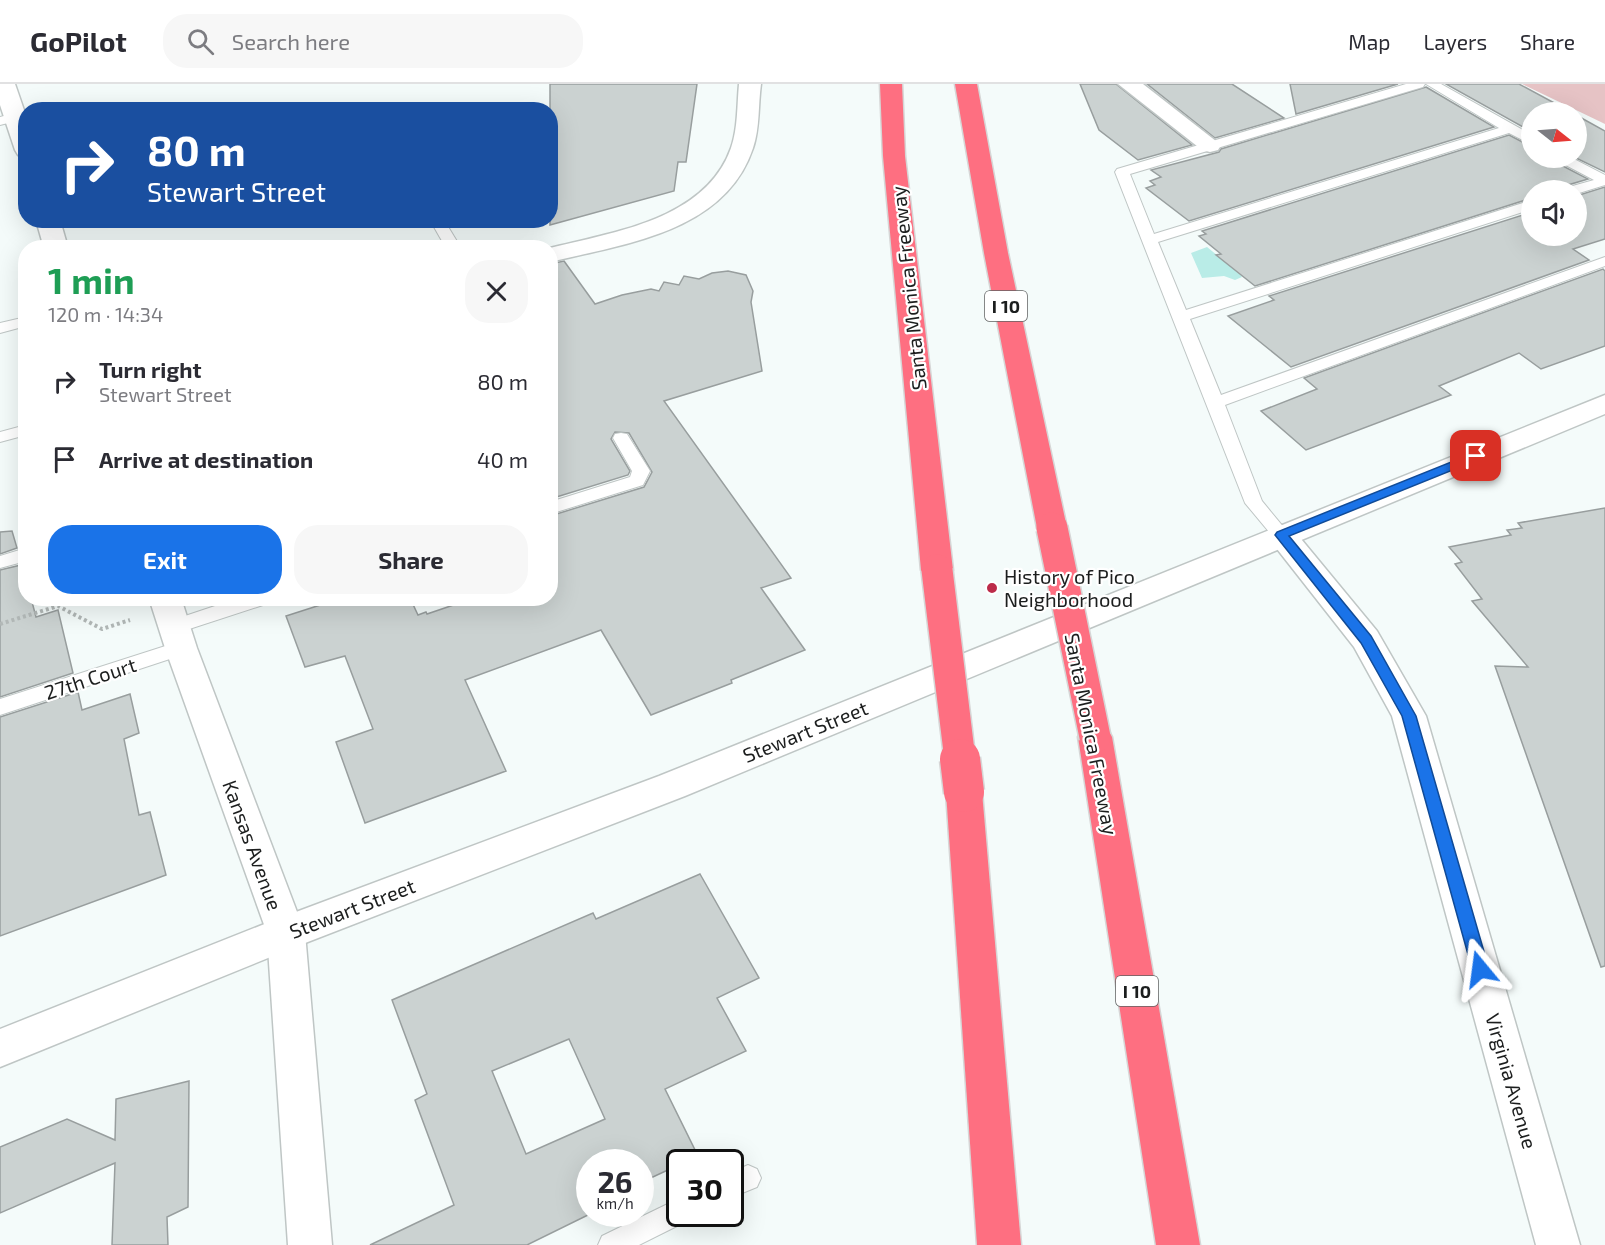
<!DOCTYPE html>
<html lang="en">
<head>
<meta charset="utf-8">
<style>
  body { margin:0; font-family:"Exo 2",sans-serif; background:#f7f7f7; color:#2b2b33; height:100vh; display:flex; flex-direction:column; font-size:22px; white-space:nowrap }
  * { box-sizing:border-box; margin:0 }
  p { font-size:20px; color:#7c7c81 }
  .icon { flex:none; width:33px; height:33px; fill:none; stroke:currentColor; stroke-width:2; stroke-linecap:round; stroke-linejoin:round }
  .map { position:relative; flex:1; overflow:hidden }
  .details { position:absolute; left:18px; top:156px; width:540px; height:366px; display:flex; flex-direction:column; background:#fff; border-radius:24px; box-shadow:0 6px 24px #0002 }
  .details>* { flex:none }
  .hud { position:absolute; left:18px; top:18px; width:540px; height:126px; border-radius:24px; box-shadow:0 6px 24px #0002; background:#1a4fa0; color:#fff; overflow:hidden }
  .needle { width:39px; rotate:107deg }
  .fabs { position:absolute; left:1521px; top:18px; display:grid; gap:12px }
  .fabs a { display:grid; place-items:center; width:66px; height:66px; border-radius:50%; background:#fff; box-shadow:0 6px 24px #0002; font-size:30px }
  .speed { position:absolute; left:576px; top:1065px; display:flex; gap:12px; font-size:30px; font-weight:700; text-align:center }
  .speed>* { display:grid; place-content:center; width:78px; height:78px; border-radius:50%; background:#fff; box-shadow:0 6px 24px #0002; line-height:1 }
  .speed small { font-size:15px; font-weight:400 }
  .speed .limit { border:3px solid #111; border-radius:9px; background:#fff; color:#111 }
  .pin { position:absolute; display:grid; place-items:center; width:51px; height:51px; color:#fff; margin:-26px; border-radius:12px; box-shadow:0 3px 9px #0006 }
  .me { position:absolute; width:66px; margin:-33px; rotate:344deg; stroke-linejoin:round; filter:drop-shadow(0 0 4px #0008) }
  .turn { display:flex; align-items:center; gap:21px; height:126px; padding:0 30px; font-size:27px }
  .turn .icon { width:78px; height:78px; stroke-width:2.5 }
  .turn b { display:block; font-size:42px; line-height:51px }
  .round { display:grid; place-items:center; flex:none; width:63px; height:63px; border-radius:24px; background:#f7f7f7 }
  .summary { display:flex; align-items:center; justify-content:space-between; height:102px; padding:0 30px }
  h1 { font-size:36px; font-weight:700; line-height:45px; color:#1e9e55 }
  .primary-button { display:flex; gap:12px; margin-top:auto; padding:12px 30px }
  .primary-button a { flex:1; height:69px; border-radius:24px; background:#1a73e8; color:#fff; font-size:24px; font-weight:700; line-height:69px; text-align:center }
  .primary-button a+a { background:#f7f7f7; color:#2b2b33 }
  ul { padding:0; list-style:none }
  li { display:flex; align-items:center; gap:18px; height:78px; padding:0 30px }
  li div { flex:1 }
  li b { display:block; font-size:22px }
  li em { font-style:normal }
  header { display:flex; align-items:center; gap:36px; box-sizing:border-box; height:84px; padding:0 30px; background:#fff; border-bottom:2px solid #e1e1e2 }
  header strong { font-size:28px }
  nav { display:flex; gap:33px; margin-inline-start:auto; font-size:21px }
  .search { width:420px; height:54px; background:#f7f7f7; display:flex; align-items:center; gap:15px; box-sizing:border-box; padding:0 21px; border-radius:24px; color:#7c7c81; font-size:22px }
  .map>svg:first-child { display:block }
  .green { fill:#e6c3c5 }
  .water { fill:#b9ece7 }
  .building { fill:#cbd2d1; stroke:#989e9e; stroke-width:1.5; fill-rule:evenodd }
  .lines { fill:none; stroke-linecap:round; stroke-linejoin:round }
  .service-casing { stroke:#bfc6c5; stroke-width:2 }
  .minor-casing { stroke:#bfc6c5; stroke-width:3 }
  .tertiary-casing { stroke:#bfc6c5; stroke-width:3 }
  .motorway-casing { stroke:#d6d6d6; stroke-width:3 }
  .path { stroke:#b2b8b7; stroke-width:4; stroke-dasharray:3 3; stroke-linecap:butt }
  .service { fill:#fff; fill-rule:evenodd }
  .minor { fill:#fff; fill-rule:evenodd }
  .tertiary { fill:#fff; fill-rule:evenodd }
  .motorway { fill:#fe6f81; fill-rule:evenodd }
  .motorway-bridge-far1-casing { stroke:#d6d6d6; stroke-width:34; stroke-linecap:butt }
  .motorway-bridge-casing { stroke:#d6d6d6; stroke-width:43; stroke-linecap:butt }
  .motorway-bridge-far1 { stroke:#fe6f81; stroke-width:31 }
  .motorway-bridge { stroke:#fe6f81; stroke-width:40 }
  .route { fill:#1a73e8; stroke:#114b97; stroke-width:1.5 }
  .poi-dot { fill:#bc2b49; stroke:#fff; stroke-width:2 }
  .labels { text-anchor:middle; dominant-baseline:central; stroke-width:4.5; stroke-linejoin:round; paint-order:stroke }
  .shield { fill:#fff; stroke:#606262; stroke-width:1.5 }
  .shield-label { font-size:18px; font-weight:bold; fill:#1c1e1e }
  .street-label { font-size:20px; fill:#1c1e1e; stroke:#fff }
  .poi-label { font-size:20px; fill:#1c1e1e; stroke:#fff; text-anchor:start }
</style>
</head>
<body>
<header>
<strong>GoPilot</strong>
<div class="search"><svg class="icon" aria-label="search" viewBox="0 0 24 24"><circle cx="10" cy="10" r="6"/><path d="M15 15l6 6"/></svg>Search here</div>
<nav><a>Map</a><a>Layers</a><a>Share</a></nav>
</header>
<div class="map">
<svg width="1605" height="1161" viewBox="0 0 1605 1161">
  <rect width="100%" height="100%" fill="#f4fbfa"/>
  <!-- green -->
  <polygon class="green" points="1522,0 1605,0 1605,40"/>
  <!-- water -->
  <polygon class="water" points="1207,163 1239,189 1242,193 1235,196 1224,192 1202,194 1191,169"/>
  <!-- building -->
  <g class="building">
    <polygon points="550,0 697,0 686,78 678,78 674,107 550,141"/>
    <polygon points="1080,0 1116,0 1192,61 1138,76 1099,46"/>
    <polygon points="1147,0 1232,0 1284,34 1215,54"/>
    <polygon points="1290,0 1398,0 1296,30"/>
    <polygon points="1446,0 1519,0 1571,28 1532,28 1532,48"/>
    <polygon points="1426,3 1494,43 1189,137 1146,104 1155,101 1150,97 1161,93 1151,86 1219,68 1221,65"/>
    <polygon points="1576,31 1605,47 1605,88 1576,74"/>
    <polygon points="1509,51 1532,63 1532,74 1555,74 1557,79 1588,95 1568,101 1565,106 1532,106 1532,114 1255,202 1216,171 1221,170 1199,152 1206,150 1202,147"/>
    <polygon points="1605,103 1605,155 1573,165 1589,176 1291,283 1228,232 1274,216 1269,212 1532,128 1532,152 1576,152 1576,112"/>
    <polygon points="564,177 595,220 622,211 651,205 659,207 664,198 679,201 684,192 699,195 712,189 728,187 746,191 753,207 751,218 762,287 664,317 791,494 761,504 805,566 731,596 732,599 651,631 601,546 465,596 506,687 365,739 336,658 373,645 345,572 305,583 286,532 342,514 410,514 418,531 426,528 427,530 474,514 550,514 550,432 644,403 652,388 629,349 615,348 611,355 630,387 628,391 550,415 550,180"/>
    <polygon points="1603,185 1605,187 1605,262 1541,285 1519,269 1439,302 1451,311 1306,366 1261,327 1317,305 1304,294"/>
    <polygon points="1605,424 1605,882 1601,883 1495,582 1528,583 1472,517 1482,515 1455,480 1462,478 1449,463 1511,451 1507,446 1522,444 1518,439"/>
    <polygon points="12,447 17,464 0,470 0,448"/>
    <polygon points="21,481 26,496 26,514 31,514 36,533 58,526 73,589 0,613 0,486"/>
    <polygon points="78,608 82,626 130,610 139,649 124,655 139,731 150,728 166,791 0,852 0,633"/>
    <path d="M700,790L759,894L717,914L746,967L665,1005L698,1072L640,1099V1078H590V1130L527,1161H370L454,1121L415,1016L427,1010L392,916L593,829L596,835ZM569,955L605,1035L526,1070L492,987Z"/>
    <polygon points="189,997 188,1123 167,1133 168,1161 112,1161 115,1079 0,1129 0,1063 67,1035 115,1056 116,1015"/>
  </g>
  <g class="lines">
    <defs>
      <g id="service">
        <polygon points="1406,0 1425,0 1423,3 1130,90 1154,150 1499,44 1426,0 1441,0 1532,51 1532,61 1509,49 1158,158 1186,226 1532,116 1532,125 1190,235 1221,311 1605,173 1605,182 1225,321 1262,417 1290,451 1287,455 1275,455 1245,419 1115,88 1117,85"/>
        <polygon points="259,19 264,20 264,26 243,26"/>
        <polygon points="15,29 20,30 21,33 20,36 0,41 0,33"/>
        <polygon points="1557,74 1572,74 1605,91 1605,101 1576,110 1576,106 1567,106 1569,103 1594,96 1558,77"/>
        <polygon points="430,136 444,136 461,164 446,164"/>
        <polygon points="26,233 26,242 0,249 0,239"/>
        <polygon points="26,341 26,351 0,358 0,348"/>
        <polygon points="621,349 627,350 650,387 643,401 550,430 550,418 630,393 632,387 613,354 615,350"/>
        <polygon points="26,464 26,477 0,484 0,472"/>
        <polygon points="239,514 271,514 269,519 174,550 167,548 164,543 167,538"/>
        <polygon points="181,557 188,559 191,564 188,569 0,631 0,615"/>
        <polygon points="748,1081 757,1085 761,1094 757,1103 730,1114 730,1089"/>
        <polygon points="680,1114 680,1130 692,1130 689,1136 639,1161 598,1161 602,1152"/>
      </g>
      <g id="minor">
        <polygon points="0,0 15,0 26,32 26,73 18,71 15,66 0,21"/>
        <path d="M739,0H761C758,21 760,44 753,64C725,148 625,160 550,178V164C615,148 706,135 731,64C738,44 737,21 739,0Z"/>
        <polygon points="1118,0 1143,0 1221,61 1218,66 1210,68 1202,66"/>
        <polygon points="36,136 60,136 68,164 44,164"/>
        <polygon points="1281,441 1292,444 1377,547 1426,632 1580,1161 1536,1161 1392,632 1354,563 1266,451 1270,444"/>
        <polygon points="149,514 181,514 197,564 305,849 332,1161 288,1161 267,849 165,564"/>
      </g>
      <polygon id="tertiary" points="1605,311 1605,330 685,712 300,861 0,983 0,945 272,837 659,692"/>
      <g id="motorway">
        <polygon points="880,0 902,0 905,72 953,486 948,494 937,497 926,494 921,486 883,72"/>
        <polygon points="955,0 977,0 1008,169 1067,444 1063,451 1052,454 1041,451 1037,444 984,169"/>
        <polygon points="1095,640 1107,644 1112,653 1200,1161 1156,1161 1078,653 1083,644"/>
        <polygon points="964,694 977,698 982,708 1021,1161 977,1161 946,708 951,698"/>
      </g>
    </defs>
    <!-- service casing -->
    <use href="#service" class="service-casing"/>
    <!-- minor casing -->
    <use href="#minor" class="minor-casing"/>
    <!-- tertiary casing -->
    <use href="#tertiary" class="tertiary-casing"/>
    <!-- motorway casing -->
    <use href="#motorway" class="motorway-casing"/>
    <!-- path -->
    <polyline class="path" points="0,540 58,522 102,545 130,536"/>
    <!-- service -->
    <use href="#service" class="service"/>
    <!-- minor -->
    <use href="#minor" class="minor"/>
    <!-- tertiary -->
    <use href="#tertiary" class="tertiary"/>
    <!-- motorway -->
    <use href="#motorway" class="motorway"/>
    <defs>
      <g id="motorway-bridge-far1">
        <polyline points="1052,444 1095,653"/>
        <polyline points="937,486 960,676"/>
      </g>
      <polyline id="motorway-bridge" points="960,675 964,708"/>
    </defs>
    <!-- motorway-bridge-far1 casing -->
    <use href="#motorway-bridge-far1" class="motorway-bridge-far1-casing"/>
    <!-- motorway-bridge casing -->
    <use href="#motorway-bridge" class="motorway-bridge-casing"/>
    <!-- motorway-bridge-far1 -->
    <use href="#motorway-bridge-far1" class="motorway-bridge-far1"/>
    <!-- motorway-bridge -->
    <use href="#motorway-bridge" class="motorway-bridge"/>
  </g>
  <!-- route -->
  <polygon class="route" points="1476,368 1482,372 1480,375 1289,452 1371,552 1416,632 1489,885 1486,890 1480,892 1475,890 1472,885 1402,632 1361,559 1275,451 1277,448"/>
  <!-- markers -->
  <circle class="poi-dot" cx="992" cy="504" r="6"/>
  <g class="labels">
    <!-- shield labels -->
    <g class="shield">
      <rect x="985" y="207" width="42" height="30" rx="4.5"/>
      <rect x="1116" y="892" width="42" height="30" rx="4.5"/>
    </g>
    <g class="shield-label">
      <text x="1006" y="222">I 10</text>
      <text x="1137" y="907">I 10</text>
    </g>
    <!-- street labels -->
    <g class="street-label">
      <text transform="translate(908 204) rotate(-96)">Santa Monica Freeway</text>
      <text transform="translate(90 594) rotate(-18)">27th Court</text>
      <text transform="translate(805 647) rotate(-22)">Stewart Street</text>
      <text transform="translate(1092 650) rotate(79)">Santa Monica Freeway</text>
      <text transform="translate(253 761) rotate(70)">Kansas Avenue</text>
      <text transform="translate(352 824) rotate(-21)">Stewart Street</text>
      <text transform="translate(1512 997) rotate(74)">Virginia Avenue</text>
    </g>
    <!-- poi labels -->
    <g class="poi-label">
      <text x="1004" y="492">History of Pico<tspan x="1004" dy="23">Neighborhood</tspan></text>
    </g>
  </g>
</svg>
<div class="fabs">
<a><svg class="needle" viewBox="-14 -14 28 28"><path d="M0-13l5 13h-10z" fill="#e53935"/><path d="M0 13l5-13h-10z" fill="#7c7c81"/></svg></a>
<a><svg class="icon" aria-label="sound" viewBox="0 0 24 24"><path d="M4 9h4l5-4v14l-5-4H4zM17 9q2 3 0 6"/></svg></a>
</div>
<div class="speed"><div>26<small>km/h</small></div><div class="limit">30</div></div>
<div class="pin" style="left:1476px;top:372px;background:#d93025"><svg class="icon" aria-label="arrive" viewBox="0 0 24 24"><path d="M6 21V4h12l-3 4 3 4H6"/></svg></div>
<svg class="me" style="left:1480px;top:885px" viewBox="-20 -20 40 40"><path d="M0-17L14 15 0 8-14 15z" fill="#1a73e8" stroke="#fff" stroke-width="4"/></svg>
<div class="hud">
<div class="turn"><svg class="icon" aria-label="right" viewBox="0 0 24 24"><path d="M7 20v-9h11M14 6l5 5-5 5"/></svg><div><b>80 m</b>Stewart Street</div></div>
</div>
<section class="details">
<div class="summary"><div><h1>1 min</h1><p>120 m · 14:34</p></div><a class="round"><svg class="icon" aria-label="close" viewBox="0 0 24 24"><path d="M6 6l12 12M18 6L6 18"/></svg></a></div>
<ul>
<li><svg class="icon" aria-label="right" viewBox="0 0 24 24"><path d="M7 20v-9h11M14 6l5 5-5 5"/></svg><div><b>Turn right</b><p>Stewart Street</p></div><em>80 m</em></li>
<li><svg class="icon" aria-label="arrive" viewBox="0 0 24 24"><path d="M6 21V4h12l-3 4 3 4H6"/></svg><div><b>Arrive at destination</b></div><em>40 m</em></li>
</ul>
<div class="primary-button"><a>Exit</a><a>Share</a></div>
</section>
</div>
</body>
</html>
